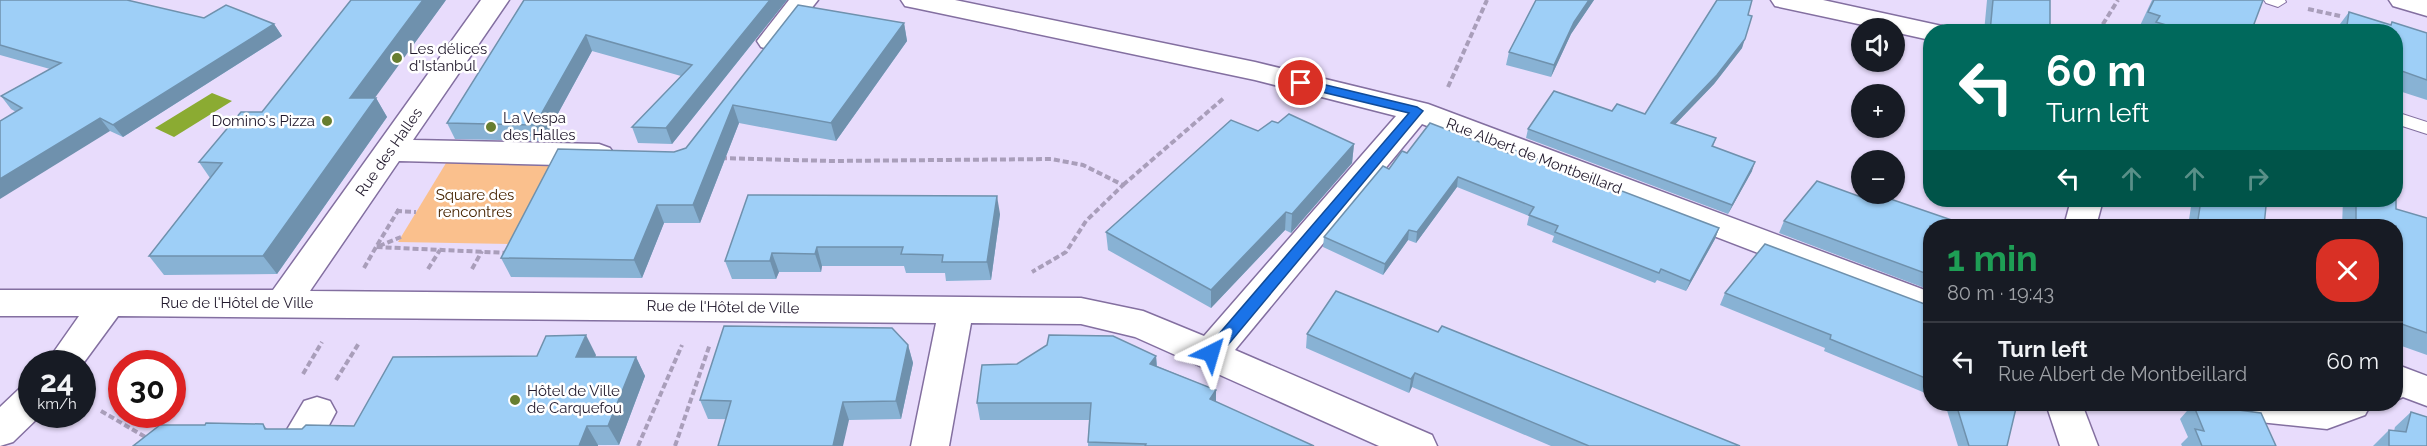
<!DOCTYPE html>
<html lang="en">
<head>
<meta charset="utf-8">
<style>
  body { margin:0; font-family:Raleway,sans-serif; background:#242831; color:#f1f3f6; height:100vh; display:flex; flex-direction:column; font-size:22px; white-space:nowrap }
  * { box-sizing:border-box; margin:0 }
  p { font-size:20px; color:#9ea1a6 }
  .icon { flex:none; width:33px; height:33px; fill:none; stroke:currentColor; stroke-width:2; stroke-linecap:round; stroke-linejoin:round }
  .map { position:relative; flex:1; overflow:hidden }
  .drawer { position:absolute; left:1923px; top:219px; width:480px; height:192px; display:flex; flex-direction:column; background:#171b24; border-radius:24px; box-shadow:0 2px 4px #0004 }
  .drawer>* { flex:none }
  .guide { position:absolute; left:1923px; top:24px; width:480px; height:183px; border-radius:24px; box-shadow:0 2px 4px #0004; background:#00695c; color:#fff; overflow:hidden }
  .controls { position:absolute; left:1851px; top:18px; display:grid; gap:12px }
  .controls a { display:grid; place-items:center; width:54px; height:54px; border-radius:50%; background:#171b24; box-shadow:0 2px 4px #0004; font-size:30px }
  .speed { position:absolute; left:18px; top:350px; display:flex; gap:12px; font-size:30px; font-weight:700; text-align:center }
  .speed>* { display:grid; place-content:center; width:78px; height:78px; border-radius:50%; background:#171b24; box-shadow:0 2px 4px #0004; line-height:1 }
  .speed small { font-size:15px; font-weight:400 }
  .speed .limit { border:9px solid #d22; background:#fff; color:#111 }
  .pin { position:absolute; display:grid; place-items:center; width:51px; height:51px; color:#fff; margin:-26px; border:3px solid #fff; border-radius:50%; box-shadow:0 2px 6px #0007 }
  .me { position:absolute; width:66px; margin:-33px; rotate:40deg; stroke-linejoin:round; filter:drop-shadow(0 0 4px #0008) }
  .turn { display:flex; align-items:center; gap:21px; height:126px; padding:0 24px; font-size:27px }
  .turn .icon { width:78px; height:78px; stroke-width:2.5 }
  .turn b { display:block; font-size:42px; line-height:51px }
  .lanes { display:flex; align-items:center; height:57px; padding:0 24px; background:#0003; justify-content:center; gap:30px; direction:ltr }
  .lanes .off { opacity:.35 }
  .round { display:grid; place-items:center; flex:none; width:63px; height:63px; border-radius:24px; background:#242831 }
  .head { display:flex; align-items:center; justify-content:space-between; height:102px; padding:0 24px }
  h1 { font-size:36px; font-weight:700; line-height:45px; color:#1e9e55 }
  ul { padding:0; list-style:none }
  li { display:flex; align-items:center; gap:18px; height:78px; padding:0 24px; border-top:2px solid #363941 }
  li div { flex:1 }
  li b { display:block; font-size:22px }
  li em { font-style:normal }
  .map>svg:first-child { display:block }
  .green { fill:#fac08d }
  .water { fill:#8bab32 }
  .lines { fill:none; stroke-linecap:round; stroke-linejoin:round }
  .lane-casing { stroke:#836fa0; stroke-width:2 }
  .street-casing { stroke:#836fa0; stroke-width:3 }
  .secondary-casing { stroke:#836fa0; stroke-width:3 }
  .path { stroke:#a99eba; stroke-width:4; stroke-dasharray:6 3; stroke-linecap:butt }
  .lane { fill:#fff; fill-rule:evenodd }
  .street { fill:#fff; fill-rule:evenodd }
  .secondary { fill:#fff; fill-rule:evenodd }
  .wall { fill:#88b2d4 }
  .shaded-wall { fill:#6f91ad }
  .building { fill:#9ecff7; stroke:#6f91ad; stroke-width:1.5 }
  .route { fill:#1a73e8; stroke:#114b97; stroke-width:1.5 }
  .poi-dot { fill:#687e30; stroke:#fff; stroke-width:2 }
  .labels { text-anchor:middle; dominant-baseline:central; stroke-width:5; stroke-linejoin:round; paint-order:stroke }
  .poi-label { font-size:15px; fill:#21192c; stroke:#fff; text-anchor:start }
  .street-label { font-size:15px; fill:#21192c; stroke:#fff }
  .park-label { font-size:15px; fill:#462400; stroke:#fff }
</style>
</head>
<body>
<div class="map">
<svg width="2427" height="446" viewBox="0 0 2427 446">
  <rect width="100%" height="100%" fill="#e8dcfc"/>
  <!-- green -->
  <polygon class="green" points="446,163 553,164 512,244 398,242"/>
  <!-- water -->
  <polygon class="water" points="212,93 232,101 174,137 155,128"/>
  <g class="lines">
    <defs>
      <g id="lane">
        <polygon points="2264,0 2285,0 2286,2 2278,7 2266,3"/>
        <polygon points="2396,112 2427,122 2427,134 2396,124"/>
      </g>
      <g id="street">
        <polygon points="481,0 509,0 413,140 599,144 610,148 615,155 610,162 599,166 399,161 310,291 1081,298 1143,311 1204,336 1396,116 1255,80 915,8 905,6 901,0 955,0 1255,62 1428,104 1930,292 1930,319 1422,124 1235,350 1432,435 1437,446 1379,446 1135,337 1081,324 971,323 949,446 911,446 936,323 118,316 82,365 82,363 46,363 79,316 0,316 0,290 273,290"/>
        <polygon points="789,0 818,0 781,47 771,50 761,47 757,41"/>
        <polygon points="1771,0 1823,0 1942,26 1946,32 1930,32 1930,40 1894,32 1894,28 1877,28 1775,6"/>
        <polygon points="2071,200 2103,200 2096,226 2064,226"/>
        <polygon points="2403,367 2427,376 2427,406 2403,397 2396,400 2396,370"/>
        <polygon points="32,385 32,414 42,414 13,442 0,446 0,407 19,389"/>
        <polygon points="317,397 330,401 336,412 318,446 281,446 285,433 304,401"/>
        <polygon points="2046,404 2082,404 2098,446 2060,446"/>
        <polygon points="2212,404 2371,404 2365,415 2327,429 2231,419 2218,415"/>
      </g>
      <polygon id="secondary" points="2389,0 2427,0 2427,16 2393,6"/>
    </defs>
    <!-- lane casing -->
    <use href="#lane" class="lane-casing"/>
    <!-- street casing -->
    <use href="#street" class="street-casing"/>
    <!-- secondary casing -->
    <use href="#secondary" class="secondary-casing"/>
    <!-- path -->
    <g class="path">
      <polyline points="2308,9 2340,16"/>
      <polyline points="2098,32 2118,0"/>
      <polyline points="1448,87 1487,0"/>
      <polyline points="721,158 831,161 1051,159 1083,165 1123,185 1086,221 1066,252 1032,272"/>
      <polyline points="1123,185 1225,97"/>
      <polyline points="399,209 376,247 509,253"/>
      <polyline points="396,211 416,212"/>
      <polyline points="379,246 401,237"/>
      <polyline points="364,268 376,247"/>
      <polyline points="428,269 440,250"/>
      <polyline points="472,269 482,251"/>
      <polyline points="303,374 322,342"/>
      <polyline points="336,380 359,343"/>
      <polyline points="101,411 147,438"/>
      <polyline points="638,446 682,345"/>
      <polyline points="675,446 710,344"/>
    </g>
    <!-- lane -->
    <use href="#lane" class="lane"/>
    <!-- street -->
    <use href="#street" class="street"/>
    <!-- secondary -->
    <use href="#secondary" class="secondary"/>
  </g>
  <!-- wall -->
  <g class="wall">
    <polygon points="0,0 274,24 282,36 123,137 110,131 16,112 11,109 1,96 50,69 0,55"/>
    <polygon points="446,0 374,98 376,98 387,117 277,274 164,275 149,256 210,178 199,162 262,112"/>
    <polygon points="524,0 787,0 672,144 638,143 632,127 681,76 592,51 543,141 455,139 447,123"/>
    <polygon points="1536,0 1594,0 1571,34 1551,77 1506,65 1509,52"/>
    <polygon points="1987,0 2050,0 2050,32 1984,32"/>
    <polygon points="2152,0 2263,0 2251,32 2137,32"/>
    <polygon points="798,5 904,23 907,41 836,141 739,123 700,223 664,223 642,278 511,277 501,258 674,152 686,148"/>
    <polygon points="2349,12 2390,25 2392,22 2427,33 2427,100 2396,90 2396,32 2337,32 2337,28"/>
    <polygon points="1748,15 1742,48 1714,84 1675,124 1716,138 1713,147 1752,171 1728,214 1526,138 1528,129 1612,111 1645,114"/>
    <polygon points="1278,123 1354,144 1352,163 1291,233 1285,230 1211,308 1108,250 1106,232 1258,131"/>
    <polygon points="1511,154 1719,228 1715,239 1686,291 1657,280 1655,283 1552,242 1554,236 1527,225 1529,216 1457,187 1416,243 1408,240 1383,275 1323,247 1324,237 1389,169"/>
    <polygon points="1862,194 1930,226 1930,290 1779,233 1784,221 1860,197"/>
    <polygon points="2192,200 2258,200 2257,203 2264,226 2188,226"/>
    <polygon points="2343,200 2396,200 2396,209 2427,218 2427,355 2396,344 2396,226 2342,226"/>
    <polygon points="1000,214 991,280 946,281 945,273 906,273 904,266 822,266 821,272 779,272 776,279 732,279 725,261"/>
    <polygon points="1725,293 1930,306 1930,395 1824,351 1825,348 1720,305"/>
    <polygon points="1438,332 1740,446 1551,446 1412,387 1409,393 1306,348 1307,334"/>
    <polygon points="908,345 913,363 901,419 849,420 708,419 700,400"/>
    <polygon points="596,355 595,357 636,357 645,376 619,445 133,446 263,424 267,429 302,429 354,426"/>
    <polygon points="1156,356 1157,366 1216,390 1216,402 1314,446 1088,446 1089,420 980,420 977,403 1017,364"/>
    <polygon points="1945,404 2017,404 2007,446 1958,446"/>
    <polygon points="2193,404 2276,446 2182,446 2181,444 2188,437 2180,419"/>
    <polygon points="2411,412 2427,446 2373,446 2389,430 2394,431 2395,427"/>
  </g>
  <!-- shaded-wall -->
  <g class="shaded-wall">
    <polygon points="423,0 446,0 361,117 350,98"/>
    <polygon points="770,0 787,0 672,144 666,128"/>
    <polygon points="1589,0 1594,0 1571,34 1551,77 1554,65 1574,22"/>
    <polygon points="904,23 907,41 836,141 831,123"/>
    <polygon points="274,24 282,36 123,137 113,125"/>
    <polygon points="586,35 592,51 543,141 535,125"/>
    <polygon points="1745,39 1742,48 1714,84 1668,132 1671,123"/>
    <polygon points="376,98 387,117 277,274 263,256"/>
    <polygon points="733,105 739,123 700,223 693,205"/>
    <polygon points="100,118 110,131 0,199 0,179"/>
    <polygon points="1354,144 1352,163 1291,233 1292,214"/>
    <polygon points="1755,162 1752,171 1728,214 1732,205"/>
    <polygon points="1458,177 1457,187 1416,243 1417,232"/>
    <polygon points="997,196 1000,214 991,280 987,262"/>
    <polygon points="657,205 664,223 642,278 634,260"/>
    <polygon points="1286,212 1285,230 1211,308 1211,290"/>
    <polygon points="1719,228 1715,239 1686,291 1690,281"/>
    <polygon points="1409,230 1408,240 1383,275 1385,264"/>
    <polygon points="817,247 822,266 821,272 815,254"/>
    <polygon points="772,253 779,272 776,279 770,261"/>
    <polygon points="586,335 596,355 586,377 576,357"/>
    <polygon points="908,345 913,363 901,419 896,401"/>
    <polygon points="1156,356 1157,373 1150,364"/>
    <polygon points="636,357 645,376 619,445 608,426"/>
    <polygon points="1415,373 1412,387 1409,393 1411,379"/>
    <polygon points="1216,390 1216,407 1210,399"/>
    <polygon points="843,402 849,420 843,446 833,446"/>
    <polygon points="587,426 598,445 598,446 579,446"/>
  </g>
  <!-- building -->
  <g class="building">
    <polygon points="0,0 127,0 204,18 226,5 274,24 113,125 100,118 0,179 0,121 22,108 1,96 61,63 0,45"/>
    <polygon points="351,0 423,0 350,98 376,98 263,256 149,256 222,163 199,162 241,112 262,112"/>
    <polygon points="524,0 770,0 666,128 632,127 692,65 586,35 535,125 447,123"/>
    <polygon points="1536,0 1589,0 1574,22 1554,65 1509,52"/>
    <polygon points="1717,0 1752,0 1748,15 1752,16 1745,39 1717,75 1671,123 1716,138 1712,146 1755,162 1732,205 1528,129 1554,91 1612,111 1617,104 1645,114"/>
    <polygon points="1993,0 2050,0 2050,32 1990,32"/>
    <polygon points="2154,0 2263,0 2251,32 2190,32 2156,22 2160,16 2148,12"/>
    <polygon points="798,5 904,23 831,123 733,105 693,205 657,205 634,260 501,258 558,149 674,152 686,148"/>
    <polygon points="2349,12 2391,25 2392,22 2427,33 2427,80 2396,69 2396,32 2346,32"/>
    <polygon points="1289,114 1354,144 1292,214 1286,212 1211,290 1106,232 1231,120 1258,131 1272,121 1278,123"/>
    <polygon points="1430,123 1511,154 1514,150 1719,228 1690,281 1661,269 1659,273 1555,232 1558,226 1529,215 1534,207 1458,177 1417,232 1409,230 1385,264 1324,237 1383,166 1389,169 1402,151 1407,153"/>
    <polygon points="1817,181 1861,197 1862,194 1876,194 1969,226 1930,226 1930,275 1784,221"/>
    <polygon points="2396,187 2396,209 2427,218 2427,333 2396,322 2396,226 2356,226 2356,200 2396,200"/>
    <polygon points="748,195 997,196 987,262 942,262 943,255 901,254 903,247 817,247 815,254 772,253 770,261 725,261"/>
    <polygon points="2201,200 2258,200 2257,203 2266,206 2264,226 2197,226"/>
    <polygon points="1765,244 1930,306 1930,380 1830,339 1831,335 1725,293"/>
    <polygon points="1336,291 1438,332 1442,326 1740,446 1589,446 1415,373 1411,379 1307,334"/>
    <polygon points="724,326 892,328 908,345 896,401 843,402 833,446 718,446 731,401 700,400"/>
    <polygon points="586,335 576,357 636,357 608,426 587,426 579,446 133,446 160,425 205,425 206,423 263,424 265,429 302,429 306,425 354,426 393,357 537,356 546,336"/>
    <polygon points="1049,335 1113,336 1156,356 1150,364 1216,390 1210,399 1314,446 1145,446 1146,444 1088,442 1091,403 977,403 982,365 1017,364 1047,345"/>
    <polygon points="1956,404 2017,404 2007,446 1969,446"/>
    <polygon points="2193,404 2261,413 2276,446 2202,446 2195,429 2204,431"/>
    <polygon points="2411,412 2427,417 2427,446 2389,446 2389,430 2406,432"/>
  </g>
  <!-- route -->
  <polygon class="route" points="1301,79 1417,107 1423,111 1217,358 1206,358 1204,353 1206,349 1409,113 1297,86 1295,83"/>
  <!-- markers -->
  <g class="poi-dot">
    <circle cx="397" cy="58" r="6"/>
    <circle cx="327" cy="121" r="6"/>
    <circle cx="491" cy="127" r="6"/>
    <circle cx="515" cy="400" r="6"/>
  </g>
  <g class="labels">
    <!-- poi labels -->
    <g class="poi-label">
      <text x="409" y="49">Les délices<tspan x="409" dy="17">d'Istanbul</tspan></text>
      <text x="503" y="118">La Vespa<tspan x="503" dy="17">des Halles</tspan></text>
      <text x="315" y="121" text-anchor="end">Domino's Pizza</text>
      <text x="527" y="391">Hôtel de Ville<tspan x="527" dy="17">de Carquefou</tspan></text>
    </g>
    <!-- street labels -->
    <g class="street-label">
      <text transform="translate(389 152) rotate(-55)">Rue des Halles</text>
      <text transform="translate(1534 156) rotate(21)">Rue Albert de Montbeillard</text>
      <text x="237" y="303">Rue de l'Hôtel de Ville</text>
      <text transform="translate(723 307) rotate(1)">Rue de l'Hôtel de Ville</text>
    </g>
    <!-- park labels -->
    <g class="park-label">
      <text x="475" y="195">Square des<tspan x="475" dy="17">rencontres</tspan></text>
    </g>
  </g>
</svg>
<div class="controls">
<a><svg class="icon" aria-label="sound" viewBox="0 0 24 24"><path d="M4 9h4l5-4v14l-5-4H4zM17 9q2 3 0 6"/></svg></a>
<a>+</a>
<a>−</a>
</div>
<div class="speed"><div>24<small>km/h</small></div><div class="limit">30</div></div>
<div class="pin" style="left:1301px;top:83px;background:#d93025"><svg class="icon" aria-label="arrive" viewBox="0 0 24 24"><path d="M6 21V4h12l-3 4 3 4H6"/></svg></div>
<svg class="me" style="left:1211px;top:353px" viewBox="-20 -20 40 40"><path d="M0-17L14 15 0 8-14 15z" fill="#1a73e8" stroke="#fff" stroke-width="4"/></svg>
<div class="guide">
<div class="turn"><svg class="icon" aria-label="left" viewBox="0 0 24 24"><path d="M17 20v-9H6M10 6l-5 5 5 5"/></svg><div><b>60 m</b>Turn left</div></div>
<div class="lanes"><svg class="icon" aria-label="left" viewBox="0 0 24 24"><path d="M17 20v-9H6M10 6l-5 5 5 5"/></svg><svg class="icon off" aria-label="ahead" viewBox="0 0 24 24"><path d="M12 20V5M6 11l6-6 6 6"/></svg><svg class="icon off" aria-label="ahead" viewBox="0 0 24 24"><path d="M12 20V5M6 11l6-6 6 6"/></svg><svg class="icon off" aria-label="right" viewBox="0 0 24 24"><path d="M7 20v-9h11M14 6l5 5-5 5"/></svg></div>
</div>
<section class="drawer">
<div class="head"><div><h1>1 min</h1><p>80 m · 19:43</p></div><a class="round" style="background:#d93025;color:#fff"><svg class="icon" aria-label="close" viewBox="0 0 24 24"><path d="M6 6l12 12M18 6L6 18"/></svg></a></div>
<ul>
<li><svg class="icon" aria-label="left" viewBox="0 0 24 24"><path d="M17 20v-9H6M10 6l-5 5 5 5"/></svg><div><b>Turn left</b><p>Rue Albert de Montbeillard</p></div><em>60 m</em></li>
</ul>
</section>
</div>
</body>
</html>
